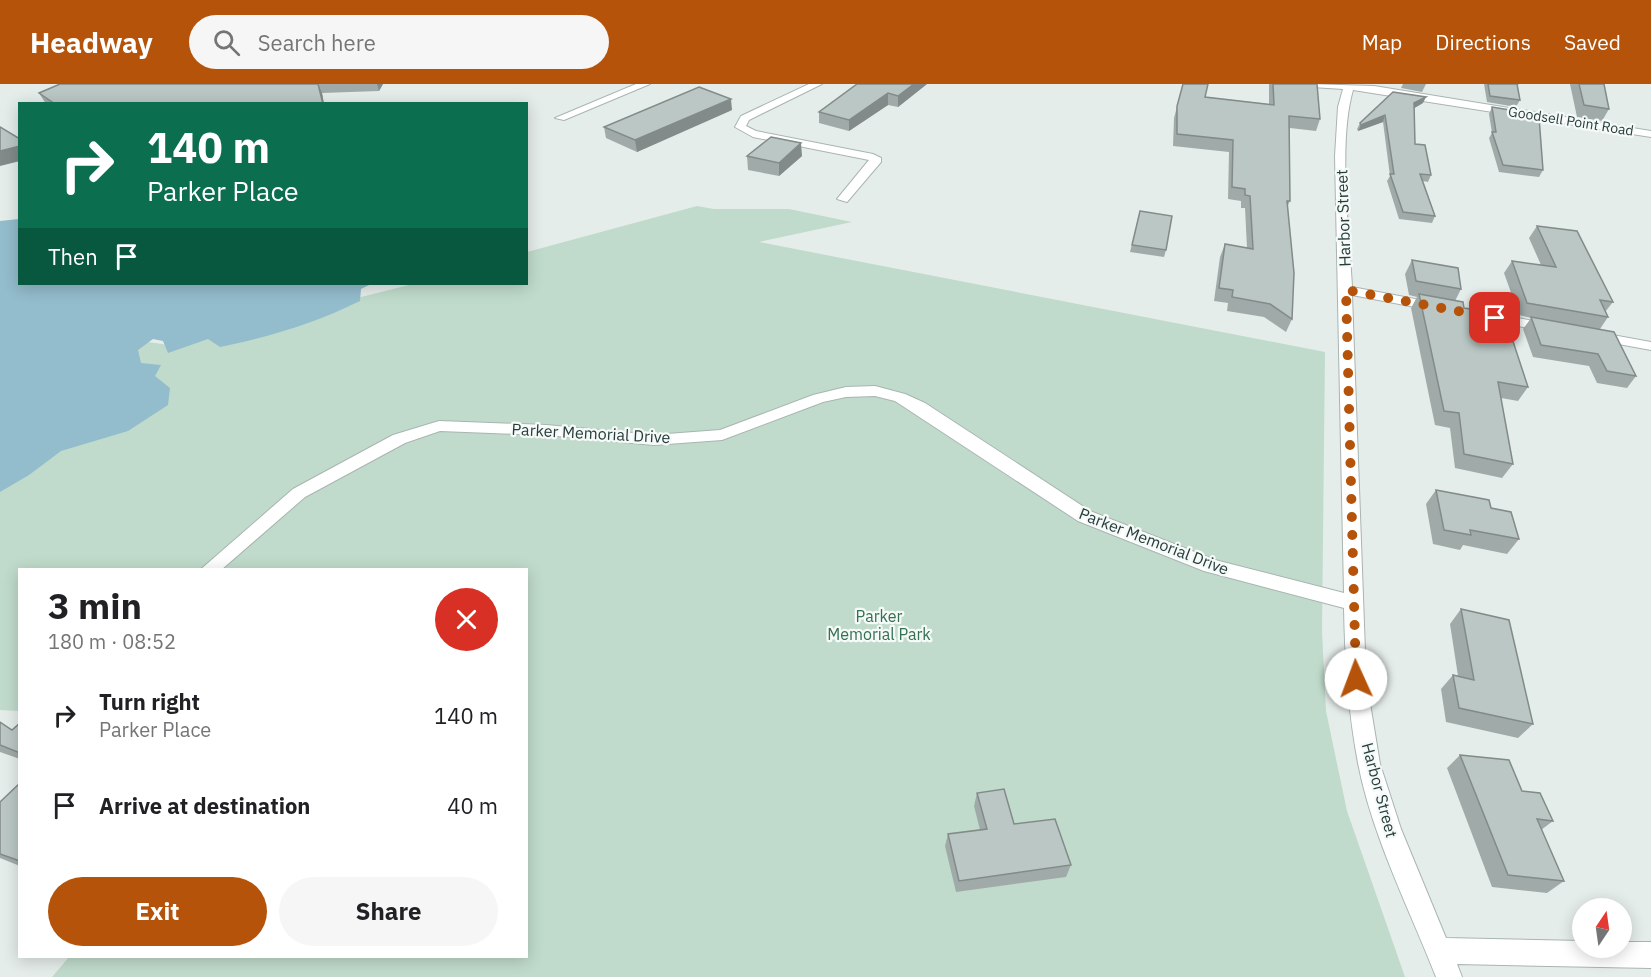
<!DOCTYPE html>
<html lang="en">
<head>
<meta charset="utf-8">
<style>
  body { margin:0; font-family:"IBM Plex Sans",sans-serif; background:#f6f6f6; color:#202124; height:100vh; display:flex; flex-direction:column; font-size:22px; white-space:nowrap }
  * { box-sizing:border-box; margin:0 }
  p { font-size:20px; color:#757577 }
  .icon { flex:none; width:33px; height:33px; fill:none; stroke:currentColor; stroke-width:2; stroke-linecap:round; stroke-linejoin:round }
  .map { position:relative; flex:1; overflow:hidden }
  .details { position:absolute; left:18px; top:484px; width:510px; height:390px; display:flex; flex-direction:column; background:#fff; border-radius:0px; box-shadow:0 3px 15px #0003 }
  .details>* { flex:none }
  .top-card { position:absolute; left:18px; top:18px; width:510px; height:183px; border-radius:0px; box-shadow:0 3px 15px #0003; background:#0b6e4f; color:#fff; overflow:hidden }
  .needle { width:39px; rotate:13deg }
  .buttons { position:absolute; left:1572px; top:814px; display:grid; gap:12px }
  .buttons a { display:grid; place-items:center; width:60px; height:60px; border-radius:50%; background:#fff; box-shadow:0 3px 15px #0003; font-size:30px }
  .pin { position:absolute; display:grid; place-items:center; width:51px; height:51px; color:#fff; margin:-26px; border-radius:12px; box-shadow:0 3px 9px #0006 }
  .me { position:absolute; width:66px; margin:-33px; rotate:358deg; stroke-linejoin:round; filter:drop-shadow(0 0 4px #0008) }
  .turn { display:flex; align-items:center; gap:21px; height:126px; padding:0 30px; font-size:27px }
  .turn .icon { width:78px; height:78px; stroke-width:2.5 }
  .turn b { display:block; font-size:42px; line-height:51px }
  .then { display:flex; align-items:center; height:57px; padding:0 30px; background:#0003; gap:12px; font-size:22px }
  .round { display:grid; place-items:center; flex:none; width:63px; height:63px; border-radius:32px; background:#f6f6f6 }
  .summary { display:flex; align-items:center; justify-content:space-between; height:102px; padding:0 30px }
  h1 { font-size:36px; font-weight:700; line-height:45px }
  .action { display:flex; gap:12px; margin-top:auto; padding:12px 30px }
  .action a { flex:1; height:69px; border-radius:36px; background:#b45309; color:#fff; font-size:24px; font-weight:700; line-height:69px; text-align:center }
  .action a+a { background:#f6f6f6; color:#202124 }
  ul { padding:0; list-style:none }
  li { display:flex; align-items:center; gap:18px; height:90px; padding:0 30px }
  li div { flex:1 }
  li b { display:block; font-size:22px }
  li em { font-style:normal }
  header { display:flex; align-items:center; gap:36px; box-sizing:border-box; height:84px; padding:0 30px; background:#b45309; color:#fff }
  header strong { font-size:28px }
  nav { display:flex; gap:33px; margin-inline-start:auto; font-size:21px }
  .search { width:420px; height:54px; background:#f6f6f6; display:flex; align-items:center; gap:15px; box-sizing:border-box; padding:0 21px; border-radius:33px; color:#757577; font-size:22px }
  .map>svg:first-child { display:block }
  .green { fill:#c0dbcb }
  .water { fill:#93bccc }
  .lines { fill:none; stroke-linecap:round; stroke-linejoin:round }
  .minor-casing { stroke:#a8b5b2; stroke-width:2 }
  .minor { fill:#fff; fill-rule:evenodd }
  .wall { fill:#a0aba9 }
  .shaded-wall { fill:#828b89 }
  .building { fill:#bac7c4; stroke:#828b89; stroke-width:1.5 }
  .route { stroke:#b45309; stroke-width:10; stroke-dasharray:0 18 }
  .labels { text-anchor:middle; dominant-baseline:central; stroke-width:4.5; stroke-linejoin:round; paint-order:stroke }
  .far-street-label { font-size:14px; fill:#263d3a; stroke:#f5f9f8 }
  .street-label { font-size:16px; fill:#263d3a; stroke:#f5f9f8 }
  .park-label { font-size:16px; fill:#347052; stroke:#f5f9f8 }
</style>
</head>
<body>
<header>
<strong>Headway</strong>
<div class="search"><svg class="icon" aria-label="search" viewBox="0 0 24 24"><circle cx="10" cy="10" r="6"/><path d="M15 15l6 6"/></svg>Search here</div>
<nav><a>Map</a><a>Directions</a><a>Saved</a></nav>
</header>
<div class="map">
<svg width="1651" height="893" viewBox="0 0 1651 893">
  <rect width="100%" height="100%" fill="#e5edea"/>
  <!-- green -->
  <polygon class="green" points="697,122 714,125 789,125 852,138 759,158 1325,268 1322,547 1326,627 1347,727 1405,893 52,893 69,873 526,873 526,486 20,486 19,627 0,626 0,392 128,271 148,258 169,261 413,200 526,200 527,168"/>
  <!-- water -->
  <path class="water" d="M19,135L20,200H371L361,205L360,217C313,240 272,252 220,263L208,255L168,269L163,257L153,255L138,266L141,279L161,281L155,292L170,304L168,321L128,347L61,367L29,391L0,408V137Z"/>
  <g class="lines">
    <defs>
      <g id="minor">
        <polygon points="636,0 650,0 564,36 555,34"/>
        <polygon points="809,0 822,0 749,36 746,42 756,47 873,70 881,74 881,78 847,118 837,115 869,76 753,53 735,43 741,32"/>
        <path d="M1307,0L1374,2L1651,47V53L1353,6C1338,57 1349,147 1352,203L1436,219L1443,223L1436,227L1352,211L1366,595L1380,680L1401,745L1446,854L1582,857V864H1622V858H1651V884L1457,880L1462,893H1436C1409,824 1372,752 1358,679C1348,627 1345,576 1344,524L1204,487L1078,437L895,317L875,312L846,313L823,318L722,356L654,361L546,351L440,347L405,359L305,413L221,486H200L293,405L393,351L439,337L546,341L654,351L720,346L813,311L846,303L875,302L905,310L925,319L1090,427L1215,476L1344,509L1335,72L1338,23L1343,5L1312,3Z"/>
        <polygon points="1484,228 1551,240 1558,244 1551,248 1479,235 1479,229"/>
        <polygon points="1596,248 1651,258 1651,266 1591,255 1589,252"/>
      </g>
    </defs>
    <!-- minor casing -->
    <use href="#minor" class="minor-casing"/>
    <!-- minor -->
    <use href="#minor" class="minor"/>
  </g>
  <!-- wall -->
  <g class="wall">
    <polygon points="60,0 383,0 379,7 322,9 324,20 46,20 39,9"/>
    <polygon points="857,0 927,0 898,23 888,21 849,47 819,39 819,28"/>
    <polygon points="1183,0 1205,13 1269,20 1269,0 1317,0 1320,35 1316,47 1290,44 1290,117 1287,123 1292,235 1286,248 1264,233 1227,227 1228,219 1214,217 1220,173 1225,160 1247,164 1245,124 1241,124 1241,117 1228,115 1229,68 1173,62 1174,34"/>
    <polygon points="1403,0 1426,0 1422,8 1401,4"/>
    <polygon points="1484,0 1519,0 1517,2 1520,16 1516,23 1487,18"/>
    <polygon points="1570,0 1604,0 1609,25 1602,37 1577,33"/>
    <polygon points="1423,19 1414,24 1415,60 1431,91 1428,98 1423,97 1435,132 1432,139 1399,135 1387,97 1390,92 1383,38 1358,47 1357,45 1360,39"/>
    <polygon points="1492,23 1543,86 1539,93 1499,88 1489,54 1492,49 1489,30"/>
    <polygon points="732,26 637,68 606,54 604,43"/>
    <polygon points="747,72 802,72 779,92 748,86"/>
    <polygon points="1140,127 1166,166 1164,173 1130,168"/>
    <polygon points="1537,142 1613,218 1605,228 1608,233 1600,245 1636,292 1627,304 1597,299 1589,282 1533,273 1523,245 1531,234 1519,231 1504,189 1512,177 1541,181 1529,154"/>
    <polygon points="1412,176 1461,205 1455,217 1464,224 1528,303 1518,317 1501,314 1513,380 1502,394 1455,384 1450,344 1435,341 1411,224 1417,213 1409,211 1405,190"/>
    <polygon points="1436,406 1491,424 1519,455 1507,470 1463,461 1460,466 1433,460 1426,420"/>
    <polygon points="1461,525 1533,640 1518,654 1446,638 1441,605 1453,591 1458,592 1450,540"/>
    <polygon points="0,638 12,646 20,639 20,675 0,668"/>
    <polygon points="1460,671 1522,707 1553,737 1541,746 1564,797 1547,809 1492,803 1447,684"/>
    <polygon points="20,699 20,782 0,774 0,718"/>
    <polygon points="977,709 1014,740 1071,781 1066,793 956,808 945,762 948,750 980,746 974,722"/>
  </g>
  <!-- shaded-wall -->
  <g class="shaded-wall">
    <polygon points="318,0 322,9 324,20 323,20"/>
    <polygon points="377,0 383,0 379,7"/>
    <polygon points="914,0 927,0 898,23 898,12"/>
    <polygon points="888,9 888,21 849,47 849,36"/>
    <polygon points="1426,13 1423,19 1411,26 1414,19"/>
    <polygon points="731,15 732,26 637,68 635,56"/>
    <polygon points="1385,31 1383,38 1358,47 1361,41"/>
    <polygon points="801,59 802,72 779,92 779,79"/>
    <polygon points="20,62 20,77 0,82 0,67"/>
  </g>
  <!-- building -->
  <g class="building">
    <polygon points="60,0 318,0 323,20 55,20 39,9"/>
    <polygon points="857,0 914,0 898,12 888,9 849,36 819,28"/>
    <polygon points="1183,0 1208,0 1205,13 1274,21 1273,0 1317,0 1320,35 1289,32 1290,117 1287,117 1294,189 1292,235 1270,220 1232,213 1233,206 1219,204 1225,160 1253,165 1250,112 1245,111 1245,105 1232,103 1233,56 1177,50 1177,22"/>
    <polygon points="1488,0 1517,0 1520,16 1490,12"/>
    <polygon points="1579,0 1604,0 1609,25 1584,21"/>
    <polygon points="699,3 731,15 635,56 604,43"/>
    <polygon points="1393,8 1426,13 1414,19 1415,60 1425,61 1431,91 1420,90 1435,132 1403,128 1390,90 1394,90 1385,31 1361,41 1360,39"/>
    <polygon points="1492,23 1522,28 1523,31 1539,33 1543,86 1503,81 1492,48 1496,48"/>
    <polygon points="0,43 20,55 20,62 0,67"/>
    <polygon points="771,53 801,59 779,79 747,72"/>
    <polygon points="1140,127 1172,132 1166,166 1132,161"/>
    <polygon points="1537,142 1577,147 1613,218 1600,216 1608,233 1527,219 1512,177 1556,183"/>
    <polygon points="1412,176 1458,184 1461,205 1416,197"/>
    <polygon points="1419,210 1463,218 1464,224 1504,230 1528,303 1498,298 1513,380 1464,370 1459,329 1444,327"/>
    <polygon points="1531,233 1614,248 1636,292 1607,287 1598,270 1541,261"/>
    <polygon points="1436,406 1489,416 1491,424 1511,428 1519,455 1470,446 1471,451 1444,446"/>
    <polygon points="1461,525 1509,536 1533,640 1459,624 1453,591 1474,596"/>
    <polygon points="0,638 12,646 20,639 20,669 0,661"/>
    <polygon points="1460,671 1509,676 1522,707 1540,709 1553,737 1537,735 1564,797 1508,791"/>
    <polygon points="20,699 20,777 0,770 0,718"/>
    <polygon points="1004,705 1014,740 1055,735 1071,781 959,797 948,750 987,745 977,709"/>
  </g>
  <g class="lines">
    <!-- route -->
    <polyline class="route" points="1356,595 1346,206 1495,234"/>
  </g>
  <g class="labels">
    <!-- far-street labels -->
    <g class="far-street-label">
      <text transform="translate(1571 37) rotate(9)">Goodsell Point Road</text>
    </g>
    <!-- street labels -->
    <g class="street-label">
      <text transform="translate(1343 134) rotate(-92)">Harbor Street</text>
      <text transform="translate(591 349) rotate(3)">Parker Memorial Drive</text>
      <text transform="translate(1154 457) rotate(21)">Parker Memorial Drive</text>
      <text transform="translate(1380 706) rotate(75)">Harbor Street</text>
    </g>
    <!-- park labels -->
    <g class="park-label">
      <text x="879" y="532">Parker<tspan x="879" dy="18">Memorial Park</tspan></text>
    </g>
  </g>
</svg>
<div class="buttons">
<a><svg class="needle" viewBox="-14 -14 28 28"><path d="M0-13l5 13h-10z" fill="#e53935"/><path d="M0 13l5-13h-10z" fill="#757577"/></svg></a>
</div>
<div class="pin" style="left:1495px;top:234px;background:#d93025"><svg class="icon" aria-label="arrive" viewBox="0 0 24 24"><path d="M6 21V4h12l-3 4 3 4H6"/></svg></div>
<svg class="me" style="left:1356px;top:595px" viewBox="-20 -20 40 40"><circle r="19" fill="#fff"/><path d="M0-13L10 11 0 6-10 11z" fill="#b45309"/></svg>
<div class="top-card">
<div class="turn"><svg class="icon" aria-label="right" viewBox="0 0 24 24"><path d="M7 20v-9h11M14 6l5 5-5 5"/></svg><div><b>140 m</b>Parker Place</div></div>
<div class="then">Then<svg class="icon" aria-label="arrive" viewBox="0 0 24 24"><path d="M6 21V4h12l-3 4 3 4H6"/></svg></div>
</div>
<section class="details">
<div class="summary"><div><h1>3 min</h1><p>180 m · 08:52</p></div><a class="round" style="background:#d93025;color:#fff"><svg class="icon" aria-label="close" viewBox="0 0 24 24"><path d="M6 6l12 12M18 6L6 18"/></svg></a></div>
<ul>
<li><svg class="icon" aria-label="right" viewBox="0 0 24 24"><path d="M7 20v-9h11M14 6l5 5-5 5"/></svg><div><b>Turn right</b><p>Parker Place</p></div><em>140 m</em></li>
<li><svg class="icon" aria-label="arrive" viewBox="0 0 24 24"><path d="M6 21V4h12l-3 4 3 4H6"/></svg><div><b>Arrive at destination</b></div><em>40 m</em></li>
</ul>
<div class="action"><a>Exit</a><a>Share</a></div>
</section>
</div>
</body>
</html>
